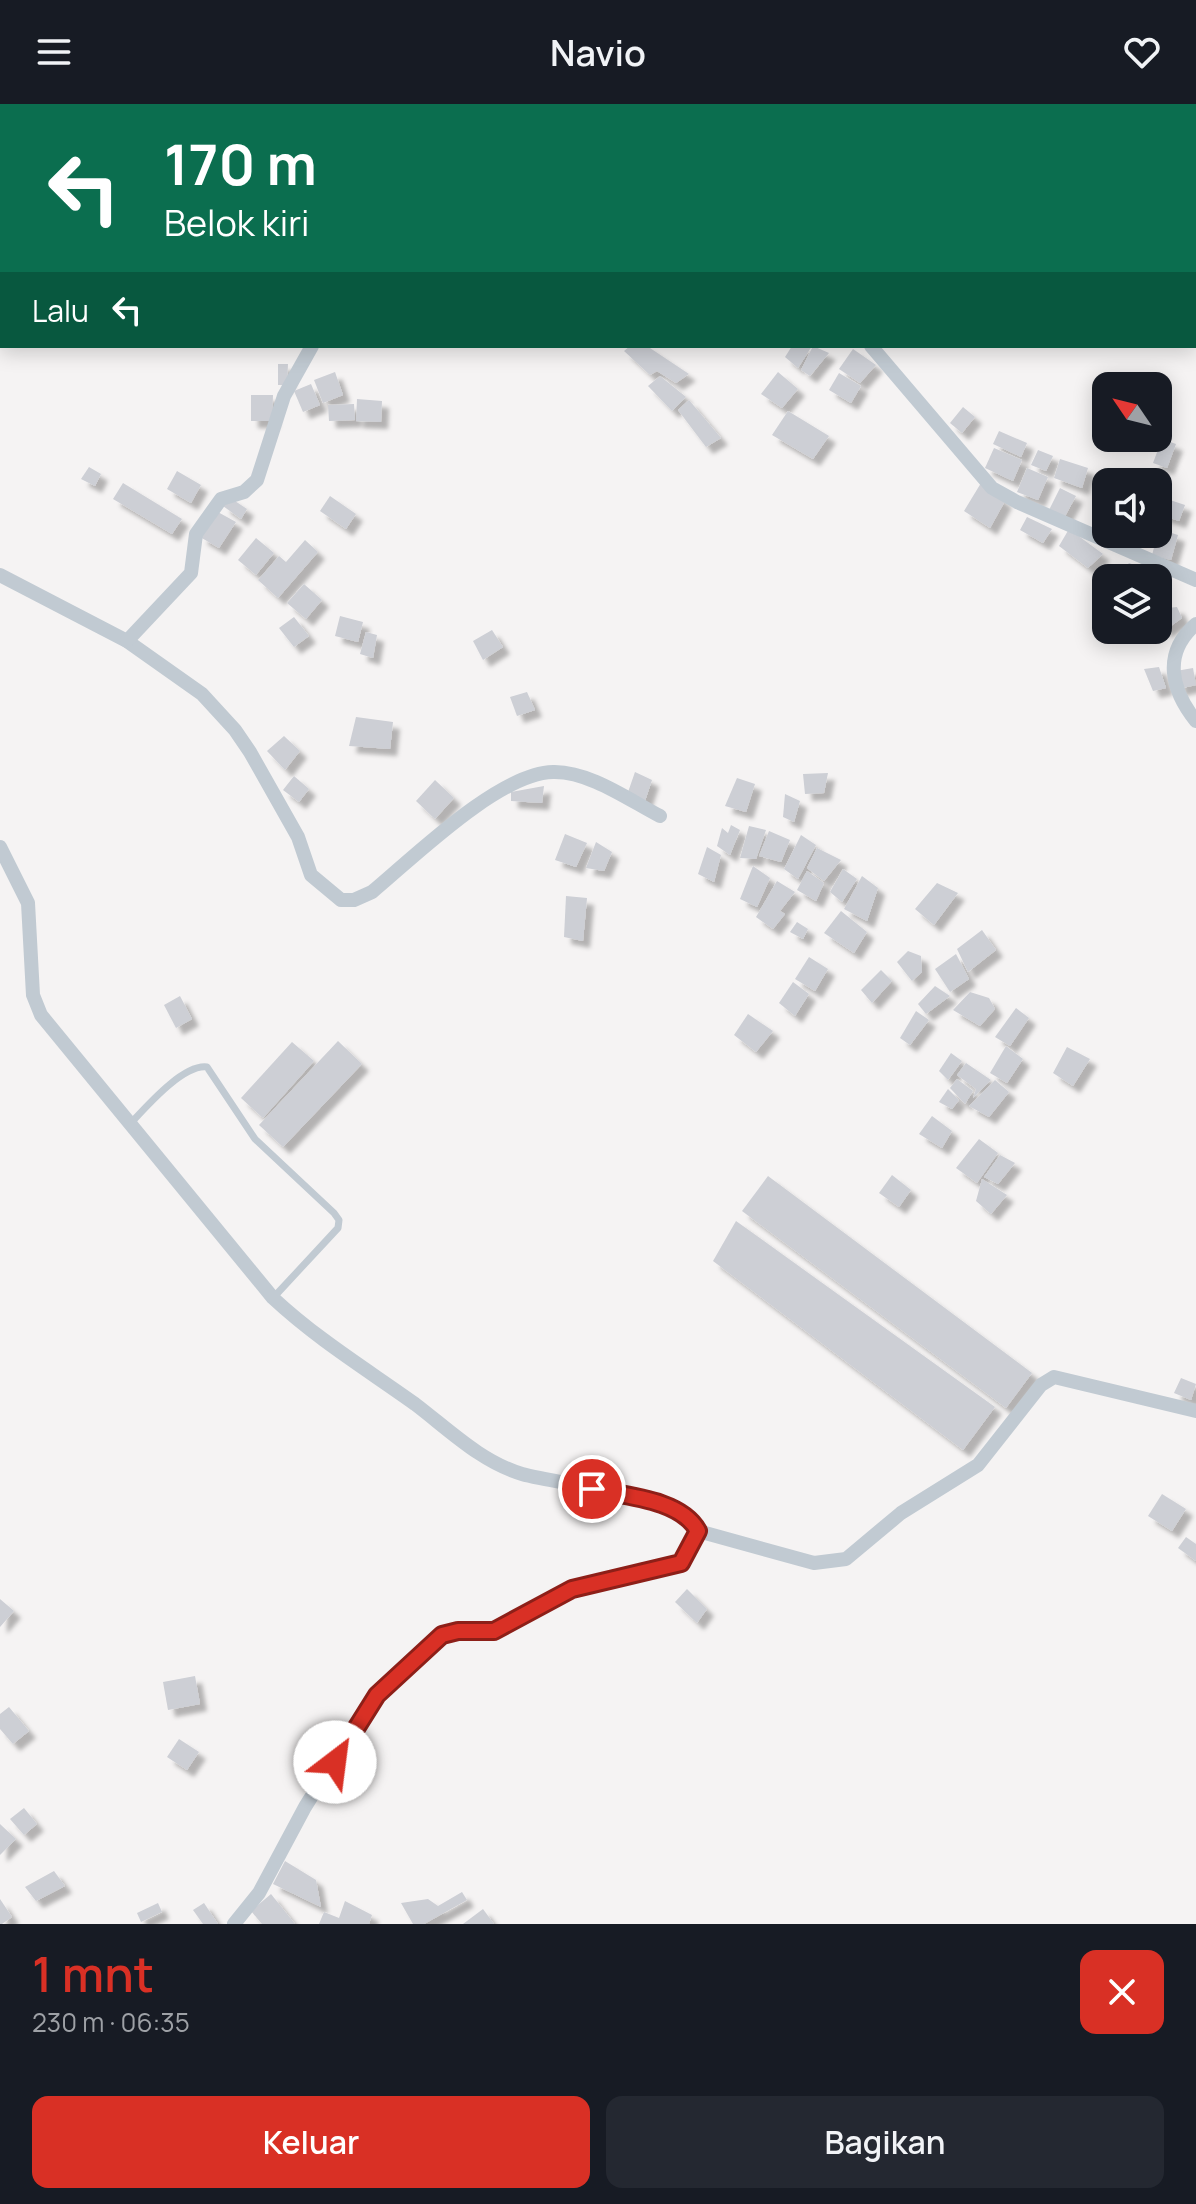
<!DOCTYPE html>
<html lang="id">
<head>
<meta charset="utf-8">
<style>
  body { margin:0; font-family:Manrope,sans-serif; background:#242831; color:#f1f3f6; height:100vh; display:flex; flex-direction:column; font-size:30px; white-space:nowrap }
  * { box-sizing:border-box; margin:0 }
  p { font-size:26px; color:#9ea1a6 }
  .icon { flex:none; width:44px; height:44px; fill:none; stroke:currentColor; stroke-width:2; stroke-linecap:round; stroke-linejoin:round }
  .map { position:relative; height:1820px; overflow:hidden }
  .drawer { display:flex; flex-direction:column; background:#171b24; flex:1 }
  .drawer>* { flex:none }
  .banner { position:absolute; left:0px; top:0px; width:1196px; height:244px; box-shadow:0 4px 20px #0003; background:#0b6e4f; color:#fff; overflow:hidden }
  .needle { width:52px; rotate:305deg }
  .tools { position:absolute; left:1092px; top:268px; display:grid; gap:16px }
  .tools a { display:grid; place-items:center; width:80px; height:80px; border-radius:16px; background:#171b24; box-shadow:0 4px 20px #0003; font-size:40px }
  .pin { position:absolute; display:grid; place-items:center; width:68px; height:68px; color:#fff; margin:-34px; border:4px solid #fff; border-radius:50%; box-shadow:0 2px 8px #0007 }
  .me { position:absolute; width:88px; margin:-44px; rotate:30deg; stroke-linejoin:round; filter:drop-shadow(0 0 6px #0008) }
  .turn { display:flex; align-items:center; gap:28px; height:168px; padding:0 32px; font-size:36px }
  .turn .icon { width:104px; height:104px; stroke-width:2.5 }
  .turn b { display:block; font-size:56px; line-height:68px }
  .then { display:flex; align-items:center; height:76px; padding:0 32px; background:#0003; gap:16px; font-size:30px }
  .round { display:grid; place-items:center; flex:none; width:84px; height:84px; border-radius:16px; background:#242831 }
  .headline { display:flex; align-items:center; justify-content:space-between; height:136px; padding:0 32px }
  h1 { font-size:48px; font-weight:600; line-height:60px; color:#d93025 }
  .button { display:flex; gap:16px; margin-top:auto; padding:16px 32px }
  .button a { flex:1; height:92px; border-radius:16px; background:#d93025; color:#fff; font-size:32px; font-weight:600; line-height:92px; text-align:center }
  .button a+a { background:#242831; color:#f1f3f6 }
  header { display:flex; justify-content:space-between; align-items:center; height:104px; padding:0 32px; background:#171b24; font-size:36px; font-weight:600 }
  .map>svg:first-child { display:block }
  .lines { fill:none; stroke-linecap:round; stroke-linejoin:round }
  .stream { stroke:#90daee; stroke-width:5 }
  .building { fill:#cdcfd5; filter:url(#shadow) }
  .service { stroke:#c1cad2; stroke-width:7 }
  .minor { stroke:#c1cad2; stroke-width:14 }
  .route-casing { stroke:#8d1f18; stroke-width:20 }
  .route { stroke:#d93025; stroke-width:14 }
</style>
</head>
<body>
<header><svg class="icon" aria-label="menu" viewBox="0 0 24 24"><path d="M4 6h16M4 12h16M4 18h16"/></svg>Navio<svg class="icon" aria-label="heart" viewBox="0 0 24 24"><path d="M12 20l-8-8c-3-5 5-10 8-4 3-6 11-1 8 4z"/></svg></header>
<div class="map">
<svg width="1196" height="1820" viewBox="0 0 1196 1820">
  <defs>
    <filter id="shadow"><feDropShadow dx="7" dy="7" stdDeviation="2" flood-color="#0004"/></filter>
  </defs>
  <rect width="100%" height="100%" fill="#f5f3f3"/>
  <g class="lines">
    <!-- stream -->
    <g class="stream">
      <polyline points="1011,0 1012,2"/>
      <polyline points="1194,129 1196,129"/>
    </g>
  </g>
  <!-- building -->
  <g class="building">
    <polygon points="630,242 647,242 689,270 676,279 657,267 650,271 624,247"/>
    <polygon points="792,242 812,242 798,264 785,253"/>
    <polygon points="813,242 829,249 810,272 801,266"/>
    <polygon points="853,245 876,261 860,279 839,265"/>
    <polygon points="278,260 288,260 287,281 278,281"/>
    <polygon points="335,268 343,291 323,299 314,276"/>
    <polygon points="778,268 798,285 782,304 761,290"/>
    <polygon points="839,269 861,282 851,299 829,286"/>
    <polygon points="660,272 686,293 672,307 648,282"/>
    <polygon points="311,280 320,301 303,308 294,287"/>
    <polygon points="251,291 273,291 272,317 251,317"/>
    <polygon points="357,295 382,297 381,318 356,317"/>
    <polygon points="689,296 721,334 706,343 678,306"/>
    <polygon points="354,300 355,316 329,317 328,301"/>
    <polygon points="963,303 975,313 962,329 950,319"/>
    <polygon points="788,307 829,332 813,355 772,331"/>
    <polygon points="999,327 1027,339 1021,353 993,340"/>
    <polygon points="1162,335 1176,340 1167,364 1153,359"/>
    <polygon points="994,344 1022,356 1013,377 985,364"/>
    <polygon points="1038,346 1053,352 1046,367 1031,361"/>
    <polygon points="1060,355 1088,364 1082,384 1054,374"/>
    <polygon points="89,363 101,370 95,382 81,375"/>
    <polygon points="1027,364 1048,373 1038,396 1017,388"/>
    <polygon points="177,367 201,381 191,399 167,385"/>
    <polygon points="123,379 182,415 172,430 113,395"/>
    <polygon points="981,379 1005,397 990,424 964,407"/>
    <polygon points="1060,384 1076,392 1064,414 1049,406"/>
    <polygon points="330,392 356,410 346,425 320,407"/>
    <polygon points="229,393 247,405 241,415 223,402"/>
    <polygon points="1167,395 1185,401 1179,417 1161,411"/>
    <polygon points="216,407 236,418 219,444 200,433"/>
    <polygon points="1027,413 1052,425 1043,439 1020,426"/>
    <polygon points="1069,425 1103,450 1088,464 1059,442"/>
    <polygon points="1159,425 1178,431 1171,456 1152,451"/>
    <polygon points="256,434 274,449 256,471 238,456"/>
    <polygon points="305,436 318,448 278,494 258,476 279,452 286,458"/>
    <polygon points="1129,459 1137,462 1148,474 1116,474"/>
    <polygon points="304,480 322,496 306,515 287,499"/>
    <polygon points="1177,503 1182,514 1164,527 1158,505"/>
    <polygon points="340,512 363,518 358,538 335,532"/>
    <polygon points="294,513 309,532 294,543 279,524"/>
    <polygon points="492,526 503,543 483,556 473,537"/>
    <polygon points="366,528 377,531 373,554 360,550"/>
    <polygon points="1159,563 1166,584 1153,587 1144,565"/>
    <polygon points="1193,564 1196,581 1178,585 1176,567"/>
    <polygon points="527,588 535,606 517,612 510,593"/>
    <polygon points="356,613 393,618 390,645 349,642"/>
    <polygon points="284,632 300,647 285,666 267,647"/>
    <polygon points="635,668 652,676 644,700 627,691"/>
    <polygon points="828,669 824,689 805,690 803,670"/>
    <polygon points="294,672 309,685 299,698 283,686"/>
    <polygon points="737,674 755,680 746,708 725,702"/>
    <polygon points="435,676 454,694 435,715 416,697"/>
    <polygon points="544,682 542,699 511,697 511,688"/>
    <polygon points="785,690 800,697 794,718 783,713"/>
    <polygon points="731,721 740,726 730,751 717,742 722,724 728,729"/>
    <polygon points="749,722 766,726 756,755 740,754"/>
    <polygon points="769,727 790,736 781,758 759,752"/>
    <polygon points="565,730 587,739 576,763 555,756"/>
    <polygon points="801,731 816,741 798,775 784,765"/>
    <polygon points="596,738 612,748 604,767 586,764"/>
    <polygon points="707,743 721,751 714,778 698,770"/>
    <polygon points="817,744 841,756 824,777 807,764"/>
    <polygon points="753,762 770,774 757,803 740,795"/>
    <polygon points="843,765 857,775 842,798 830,788"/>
    <polygon points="807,767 824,779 816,797 797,786"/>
    <polygon points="862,772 878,784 867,817 844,805"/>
    <polygon points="777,777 795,788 780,807 785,810 773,825 756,813"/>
    <polygon points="937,779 958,789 934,821 915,805"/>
    <polygon points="566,792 587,794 583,837 564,833"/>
    <polygon points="841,807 867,828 854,849 824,829"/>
    <polygon points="797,818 808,825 803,835 790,828"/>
    <polygon points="982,826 996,846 968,868 957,845"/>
    <polygon points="908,847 921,852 922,868 912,877 897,858"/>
    <polygon points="956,850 969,875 950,888 935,865"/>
    <polygon points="809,853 828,865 815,887 795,875"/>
    <polygon points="881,866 892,877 872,899 861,886"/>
    <polygon points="793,878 809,890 795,912 779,899"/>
    <polygon points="935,882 950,892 926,910 918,900"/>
    <polygon points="970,888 989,894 995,905 980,922 953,906"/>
    <polygon points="180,892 192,915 176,924 164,901"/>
    <polygon points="1016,904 1029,914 1010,942 995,933"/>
    <polygon points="916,907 929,916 910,941 900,934"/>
    <polygon points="748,910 773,927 756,948 734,931"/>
    <polygon points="338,937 362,960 283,1043 259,1021"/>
    <polygon points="292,938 314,957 263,1014 241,994"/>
    <polygon points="1006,942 1023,955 1007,979 990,969"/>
    <polygon points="1067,943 1090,955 1073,982 1053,969"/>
    <polygon points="951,949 962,957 948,976 939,967"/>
    <polygon points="966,959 991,976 973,994 976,985 957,971"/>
    <polygon points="957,975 973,987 965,1000 950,984"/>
    <polygon points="995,976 1009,988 989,1013 969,1002"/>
    <polygon points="948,985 959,996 952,1005 939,998"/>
    <polygon points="932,1012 952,1027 942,1044 919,1030"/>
    <polygon points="979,1035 998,1049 977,1079 956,1064"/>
    <polygon points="1000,1051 1015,1059 998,1080 984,1073"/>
    <polygon points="892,1071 911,1086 899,1103 879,1089"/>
    <polygon points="768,1072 1032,1269 1006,1304 742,1107"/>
    <polygon points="982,1075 1007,1091 991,1110 976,1097"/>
    <polygon points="736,1117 995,1303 963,1346 713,1157"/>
    <polygon points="1181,1274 1196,1280 1191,1296 1174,1289"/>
    <polygon points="1162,1390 1186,1405 1172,1427 1148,1412"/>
    <polygon points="1186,1433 1196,1440 1196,1457 1178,1444"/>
    <polygon points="687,1485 707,1505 697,1519 675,1498"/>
    <polygon points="0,1495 14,1507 0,1523"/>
    <polygon points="195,1572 200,1600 168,1606 163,1578"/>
    <polygon points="9,1603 29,1627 13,1640 0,1625 0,1610"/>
    <polygon points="179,1635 199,1648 187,1666 167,1653"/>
    <polygon points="24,1704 37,1720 24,1731 10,1715"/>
    <polygon points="0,1720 16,1735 0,1751"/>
    <polygon points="285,1757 316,1776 321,1803 273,1780"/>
    <polygon points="54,1767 65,1782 36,1797 25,1783"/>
    <polygon points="462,1788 467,1796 424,1820 413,1820 401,1799 428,1795 438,1802"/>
    <polygon points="271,1790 295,1820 262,1820 251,1807"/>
    <polygon points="0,1795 12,1813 2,1820 0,1820"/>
    <polygon points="345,1797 372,1811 369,1820 319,1820 324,1808 339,1814"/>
    <polygon points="158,1799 162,1808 141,1818 137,1809"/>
    <polygon points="204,1799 218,1820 203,1820 193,1806"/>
    <polygon points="483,1805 494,1820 463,1820"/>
  </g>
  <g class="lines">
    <!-- service -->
    <path class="service" d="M130,1020C146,1003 183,960 207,963L255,1035L334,1109L339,1116L338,1124L273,1194"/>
    <!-- minor -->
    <g class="minor">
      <polyline points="201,0 205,2"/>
      <polyline points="871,242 992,384 1017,398 1196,476"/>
      <path d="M0,471L127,537L202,590L235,626L250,648L298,733L311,771L341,796H354L372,788C413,754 499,669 553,668C589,667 629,696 660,712"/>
      <path d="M1196,520C1162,549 1171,586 1196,617"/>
      <polyline points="127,537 191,469 196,430 221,395 244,388 257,376 284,292 312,242"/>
      <path d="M0,743L28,799L33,891L41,911L273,1194C317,1235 366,1265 415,1300C448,1325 481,1358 522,1370C564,1382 677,1389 698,1427L681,1459L572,1485L494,1527L449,1528L436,1536L377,1591L362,1612L305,1703L259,1789L234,1820"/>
      <polyline points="698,1427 814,1459 846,1455 901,1409 978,1361 1041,1281 1054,1273 1196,1307"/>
    </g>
  </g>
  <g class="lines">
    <defs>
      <path id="route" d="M335,1658L377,1591L442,1531L458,1527H494L572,1485L681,1459L698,1427C681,1395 624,1392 592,1385"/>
    </defs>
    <!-- route casing -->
    <use href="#route" class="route-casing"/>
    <!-- route -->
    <use href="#route" class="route"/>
  </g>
</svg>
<div class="tools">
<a><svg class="needle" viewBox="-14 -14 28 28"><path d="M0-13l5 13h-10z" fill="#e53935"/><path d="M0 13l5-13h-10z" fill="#9ea1a6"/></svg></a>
<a><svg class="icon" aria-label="sound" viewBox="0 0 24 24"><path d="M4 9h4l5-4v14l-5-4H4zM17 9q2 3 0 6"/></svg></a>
<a><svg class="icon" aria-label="layers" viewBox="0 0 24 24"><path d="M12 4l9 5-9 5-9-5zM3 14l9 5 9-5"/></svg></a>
</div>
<div class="pin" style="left:592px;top:1385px;background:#d93025"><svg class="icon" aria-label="arrive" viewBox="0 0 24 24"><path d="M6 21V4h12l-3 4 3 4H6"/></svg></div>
<svg class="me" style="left:335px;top:1658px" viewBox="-20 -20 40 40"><circle r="19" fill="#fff"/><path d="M0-13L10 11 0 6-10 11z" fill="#d93025"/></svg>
<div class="banner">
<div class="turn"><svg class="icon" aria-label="left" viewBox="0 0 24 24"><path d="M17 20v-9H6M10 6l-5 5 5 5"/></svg><div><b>170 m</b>Belok kiri</div></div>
<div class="then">Lalu<svg class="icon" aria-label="left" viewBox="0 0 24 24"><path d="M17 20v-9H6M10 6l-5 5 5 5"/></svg></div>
</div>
</div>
<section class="drawer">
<div class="headline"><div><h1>1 mnt</h1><p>230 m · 06:35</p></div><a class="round" style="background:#d93025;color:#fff"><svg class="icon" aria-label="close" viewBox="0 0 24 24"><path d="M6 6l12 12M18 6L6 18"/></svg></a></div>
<div class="button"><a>Keluar</a><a>Bagikan</a></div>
</section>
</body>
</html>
